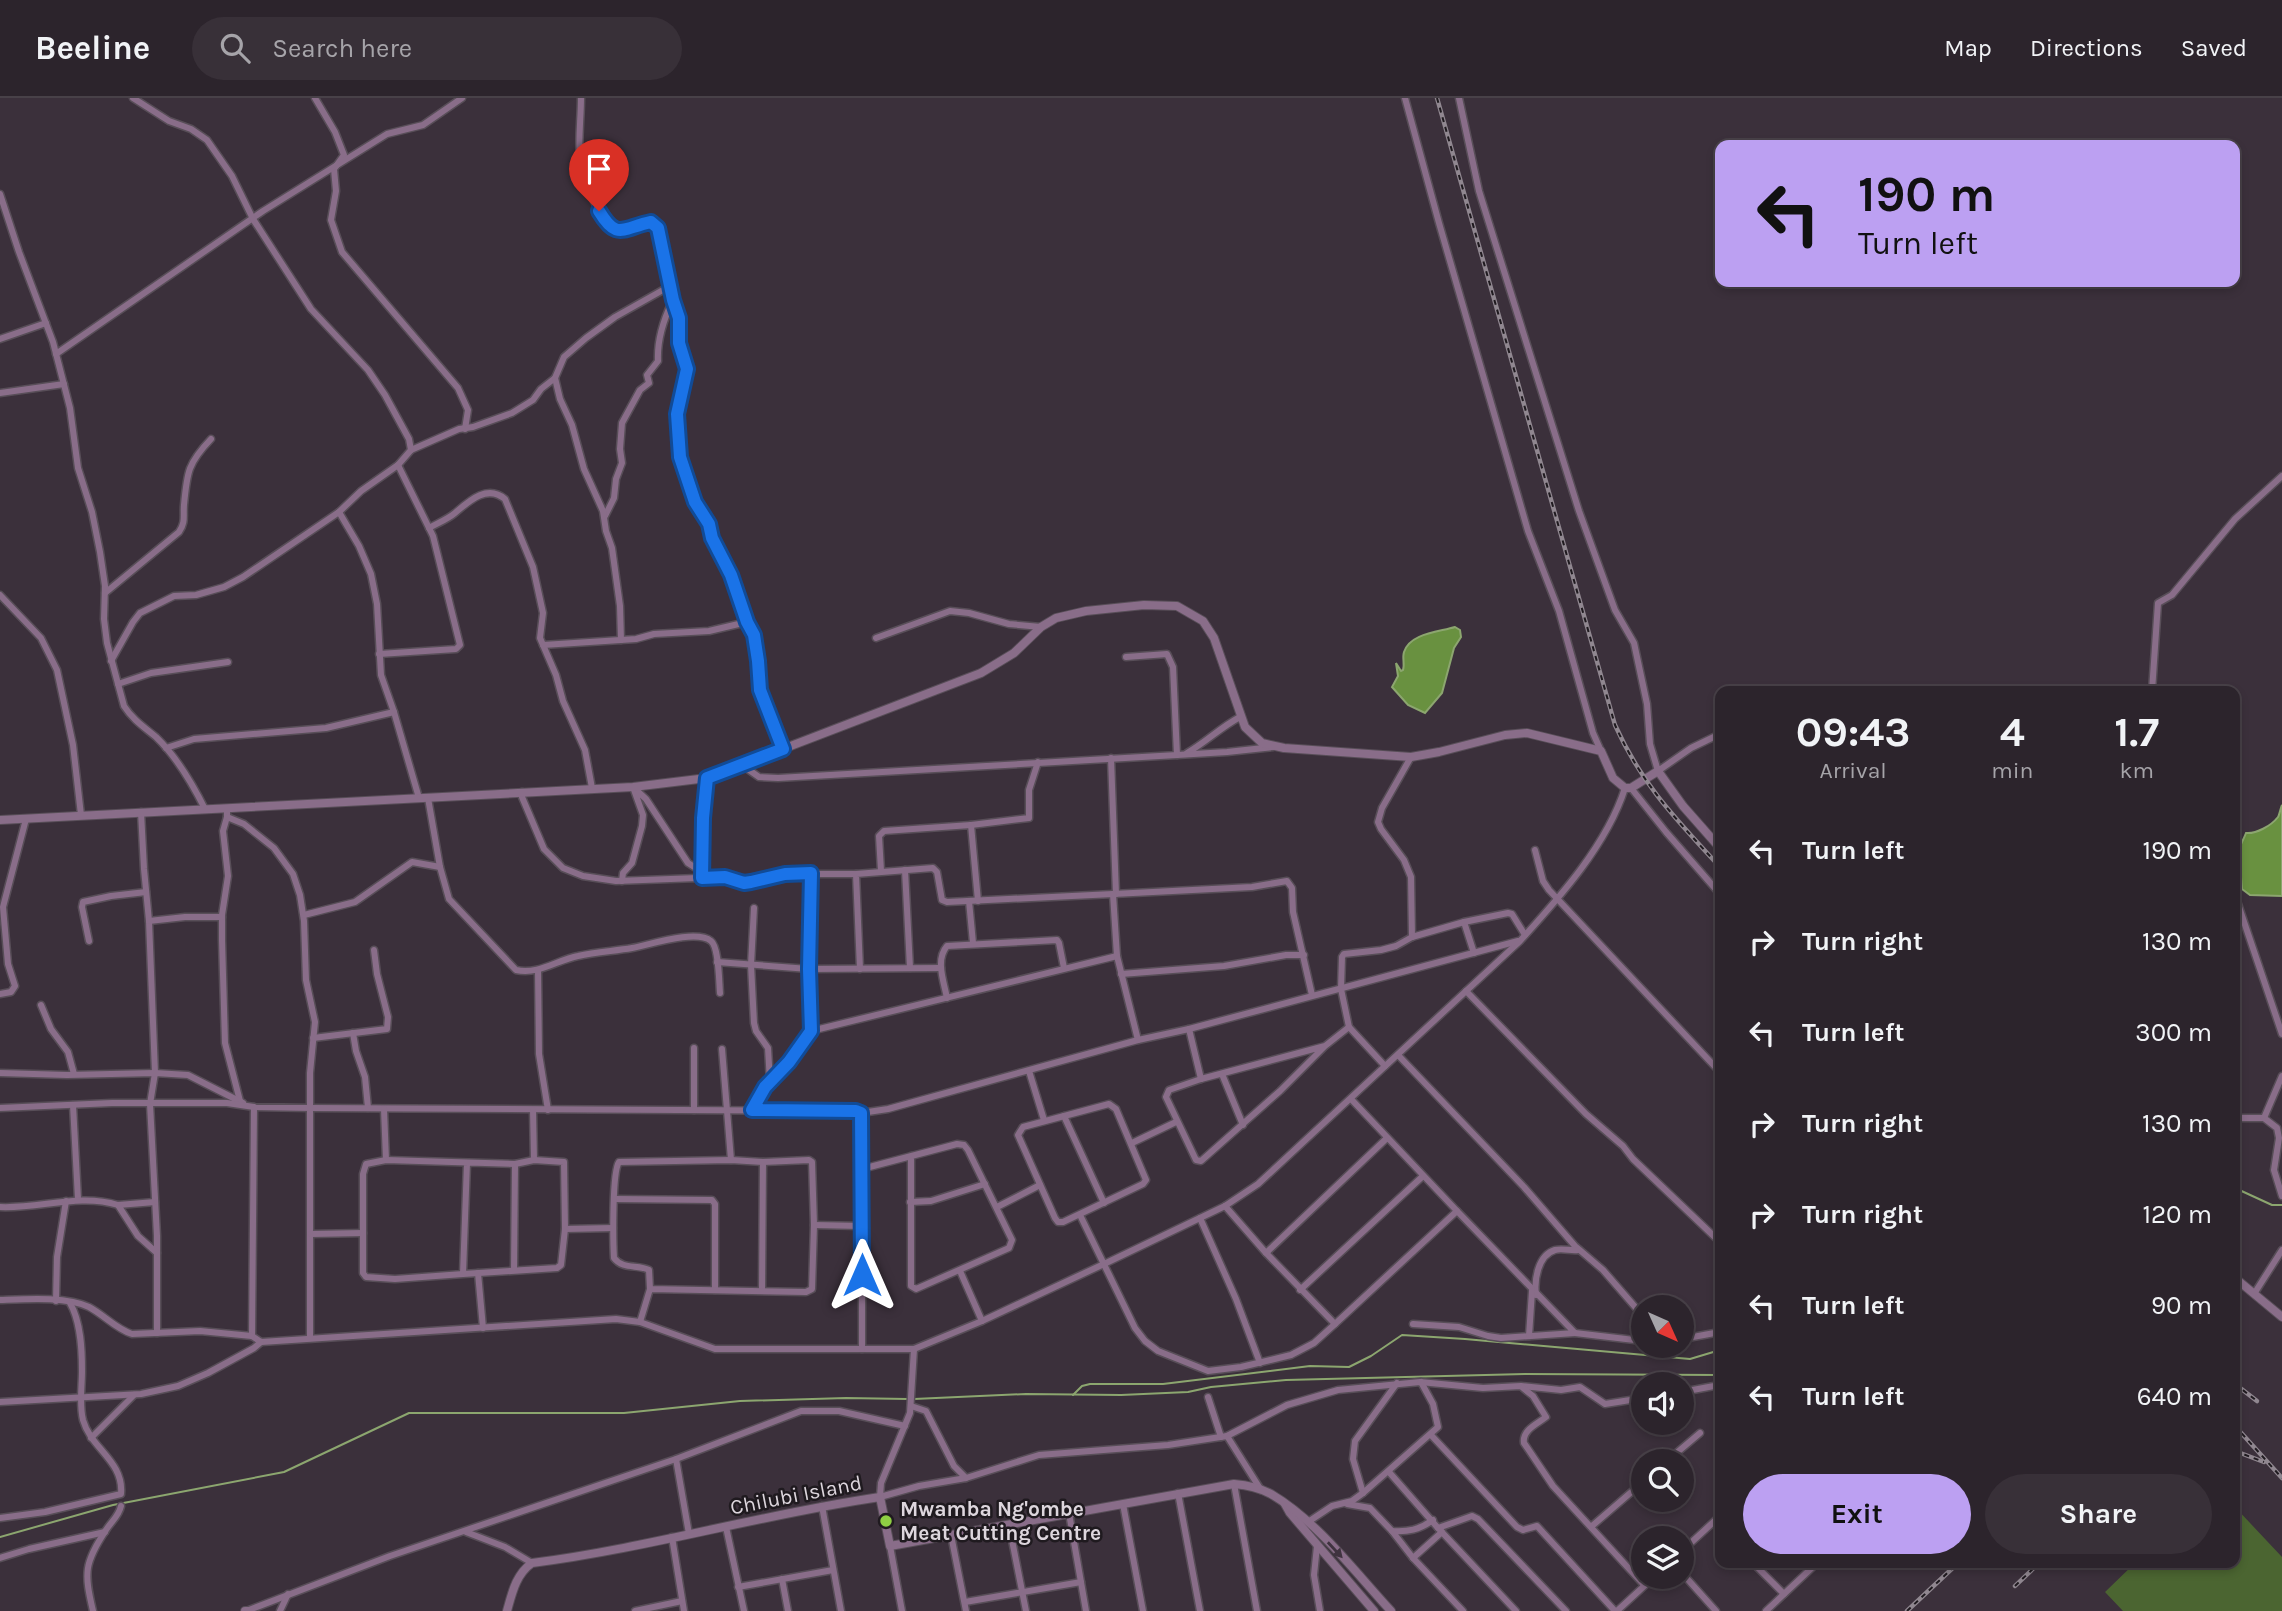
<!DOCTYPE html>
<html lang="en">
<head>
<meta charset="utf-8">
<style>
  body { margin:0; font-family:Karla,sans-serif; background:#383038; color:#f1f3f6; height:100vh; display:flex; flex-direction:column; font-size:26px; white-space:nowrap }
  * { box-sizing:border-box; margin:0 }
  p { font-size:23px; color:#a6a4a9 }
  .icon { flex:none; width:38px; height:38px; fill:none; stroke:currentColor; stroke-width:2; stroke-linecap:round; stroke-linejoin:round }
  .map { position:relative; flex:1; overflow:hidden }
  .side { position:absolute; left:1715px; top:588px; width:525px; height:882px; display:flex; flex-direction:column; background:#2c242c; border-radius:14px; box-shadow:0 4px 10px #0003,0 0 0 2px #484148 }
  .side>* { flex:none }
  .guide { position:absolute; left:1715px; top:42px; width:525px; height:147px; border-radius:14px; box-shadow:0 4px 10px #0003,0 0 0 2px #484148; background:#bca0f2; color:#111; overflow:hidden }
  .needle { width:46px; rotate:135deg }
  .buttons { position:absolute; left:1631px; top:1197px; display:grid; gap:14px }
  .buttons a { display:grid; place-items:center; width:63px; height:63px; border-radius:50%; background:#2c242c; box-shadow:0 4px 10px #0003,0 0 0 2px #484148; font-size:35px }
  .pin { position:absolute; display:grid; place-items:center; width:60px; height:60px; color:#fff; margin:-72px -30px; border-radius:50% 50% 50% 0; rotate:-45deg; box-shadow:0 0 7px #0007 }
  .pin .icon { rotate:45deg }
  .me { position:absolute; width:77px; margin:-38px; rotate:0deg; stroke-linejoin:round; filter:drop-shadow(0 0 5px #0008) }
  .turn { display:flex; align-items:center; gap:24px; height:147px; padding:0 28px; font-size:32px }
  .turn .icon { width:91px; height:91px; stroke-width:2.5 }
  .turn b { display:block; font-size:49px; line-height:60px }
  .eta { display:flex; justify-content:space-evenly; align-items:center; height:119px; text-align:center }
  .eta b { font-size:42px; font-weight:700; line-height:49px }
  .primary-button { display:flex; gap:14px; margin-top:auto; padding:14px 28px }
  .primary-button a { flex:1; height:80px; border-radius:42px; background:#bca0f2; color:#111; font-size:28px; font-weight:700; line-height:80px; text-align:center }
  .primary-button a+a { background:#383038; color:#f1f3f6 }
  ul { padding:0; list-style:none }
  li { display:flex; align-items:center; gap:21px; height:91px; padding:0 28px }
  li div { flex:1 }
  li b { display:block; font-size:26px }
  li em { font-style:normal }
  header { display:flex; align-items:center; gap:42px; box-sizing:border-box; height:98px; padding:0 35px; background:#2c242c; border-bottom:2px solid #484148 }
  header strong { font-size:33px }
  nav { display:flex; gap:38px; margin-inline-start:auto; font-size:24px }
  .search { width:490px; height:63px; background:#383038; display:flex; align-items:center; gap:18px; box-sizing:border-box; padding:0 24px; border-radius:38px; color:#a6a4a9; font-size:26px }
  .map>svg:first-child { display:block }
  .green { fill:#4b6531 }
  .water { fill:#699140; stroke:#8ca66f; stroke-width:2 }
  .lines { fill:none; stroke-linecap:round; stroke-linejoin:round }
  .stream { stroke:#8ca66f; stroke-width:2 }
  .minor-casing { stroke:#584e58; stroke-width:9 }
  .tertiary-casing { stroke:#584e58; stroke-width:10 }
  .minor { stroke:#896d89; stroke-width:6 }
  .tertiary { stroke:#896d89; stroke-width:8 }
  .rail-casing { stroke:#908790; stroke-width:4.5 }
  .rail { stroke:#1f1a1f; stroke-width:2; stroke-dasharray:5; stroke-linecap:butt }
  .oneway { fill:#3f333f }
  .route-casing { stroke:#114b97; stroke-width:18 }
  .route { stroke:#1a73e8; stroke-width:12 }
  .poi-dot { fill:#8ece43; stroke:#1f1a1f; stroke-width:2.5 }
  .labels { text-anchor:middle; dominant-baseline:central; stroke-width:5; stroke-linejoin:round; paint-order:stroke }
  .street-label { font-size:21px; fill:#ddd6dd; stroke:#1f1a1f }
  .poi-label { font-size:21px; font-weight:bold; fill:#ddd6dd; stroke:#1f1a1f; text-anchor:start }
</style>
</head>
<body>
<header>
<strong>Beeline</strong>
<div class="search"><svg class="icon" aria-label="search" viewBox="0 0 24 24"><circle cx="10" cy="10" r="6"/><path d="M15 15l6 6"/></svg>Search here</div>
<nav><a>Map</a><a>Directions</a><a>Saved</a></nav>
</header>
<div class="map">
<svg width="2282" height="1513" viewBox="0 0 2282 1513">
  <rect width="100%" height="100%" fill="#3b303b"/>
  <!-- green -->
  <polygon class="green" points="2235,1409 2282,1459 2282,1513 2123,1513 2105,1494 2135,1465 2235,1465"/>
  <!-- water -->
  <g class="water">
    <path d="M1455,529L1460,532L1461,539L1454,550L1442,595L1425,615L1408,607L1392,589L1398,578L1396,565L1401,573L1403,572C1405,566 1402,560 1404,554C1410,535 1439,534 1455,529Z"/>
    <path d="M2282,707V798L2250,797L2242,791L2240,767L2235,768C2235,754 2241,748 2246,735C2256,736 2271,728 2278,719C2279,718 2281,709 2282,707Z"/>
  </g>
  <g class="lines">
    <!-- stream -->
    <g class="stream">
      <polyline points="2235,1090 2272,1107 2282,1107"/>
      <polyline points="1073,1297 1082,1288 1090,1286 1163,1286 1310,1268 1349,1269 1371,1258 1402,1237 1465,1241 1690,1261 1720,1252"/>
      <polyline points="914,1301 1026,1296 1121,1297 1188,1294 1211,1289 1286,1282 1525,1276 1720,1277"/>
      <polyline points="0,1439 113,1407 284,1374 409,1315 624,1315 740,1303 846,1300 908,1301"/>
    </g>
    <defs>
      <g id="minor">
        <polyline points="315,0 335,34 344,57 334,71 336,93 331,122 342,154 458,290 468,312 465,331"/>
        <path d="M581,0C581,23 577,48 581,71C584,83 603,128 614,131C625,135 640,126 651,124L658,129L673,203L679,221V245L687,271L677,316L680,359L695,404L709,427L712,440L731,477L747,524L754,537L758,563L760,592L783,651"/>
        <polyline points="1405,0 1439,125 1528,433 1559,513 1593,635 1601,653"/>
        <polyline points="1459,0 1479,93 1579,413 1615,512 1634,545 1647,606 1650,646 1658,673 1691,650 1720,636"/>
        <path d="M0,96L19,154L53,244L70,310L78,370L92,414L100,454L105,488L104,521L107,545L124,608C133,622 144,629 156,639C177,659 192,685 205,711"/>
        <polyline points="0,241 46,225"/>
        <polyline points="56,256 263,113 387,36 423,27 462,0"/>
        <polyline points="0,295 64,286"/>
        <polyline points="411,352 459,331 473,329 512,315 533,302 541,291 555,280"/>
        <polyline points="339,414 359,448 371,476 377,506 381,577 394,614 419,700"/>
        <path d="M605,418L614,400L616,381L622,365L620,351L622,325L640,292L649,285L647,277L658,263C657,242 663,223 672,204"/>
        <path d="M429,430C438,425 448,421 455,415C469,403 487,386 505,401L533,469L543,515L540,540L556,577L563,603L585,652L592,690"/>
        <path d="M105,495L179,434C186,424 183,418 184,407C187,374 188,365 211,341"/>
        <polyline points="0,497 41,540 57,572 73,647 81,717"/>
        <polyline points="876,540 950,513 969,515 1009,526 1041,529"/>
        <polyline points="621,542 620,508 612,450 606,433 603,413 584,371 572,327 560,301 555,280 564,259 586,240 615,219 670,188"/>
        <polyline points="543,547 636,541 654,536 709,533 747,524"/>
        <polyline points="379,556 456,551 460,547 433,438 398,367"/>
        <polyline points="111,563 133,524 140,515 174,498 196,497 224,489 243,479 339,414 361,393 398,367 411,352 409,341 385,297 368,272 311,211 253,121 232,78 207,42 191,31 169,23 133,0"/>
        <polyline points="118,586 151,575 228,564"/>
        <polyline points="2152,593 2158,505 2172,497 2235,421 2282,378"/>
        <polyline points="166,650 194,641 326,630 394,614"/>
        <path d="M1187,655C1206,644 1221,629 1240,619"/>
        <polyline points="1177,657 1227,654 1273,649"/>
        <polyline points="1411,659 1382,710 1378,724 1381,731 1404,762 1411,779 1412,839"/>
        <polyline points="1111,660 1116,796"/>
        <polyline points="742,667 759,679 778,680 1177,657 1173,569 1167,556 1126,559"/>
        <polyline points="1631,690 1666,734 1720,796"/>
        <polyline points="522,694 522,699 544,751 563,770 583,778 616,783 725,779 744,785 785,776 856,776"/>
        <path d="M428,700L440,769L449,801L516,872C539,877 557,862 578,858C596,854 614,853 632,850C649,847 696,831 711,843C719,849 719,884 720,895"/>
        <polyline points="227,711 227,719 223,733 228,778 222,817 222,842 225,945 240,1003"/>
        <polyline points="141,714 144,771 149,823 155,975 150,1006 157,1138 157,1235"/>
        <polyline points="227,719 244,726 274,750 293,776 300,797 304,823 306,882 315,924 310,975 310,1240"/>
        <polyline points="971,727 1029,720 1029,692 1038,664"/>
        <polyline points="1535,752 1543,783 1549,792 1720,974"/>
        <polyline points="905,772 910,870"/>
        <polyline points="881,773 879,738 884,733 971,727 978,803"/>
        <polyline points="702,775 703,720 707,680"/>
        <polyline points="622,783 623,775 632,765 642,728 643,717 633,689 646,701 688,765 702,774"/>
        <polyline points="1113,796 1252,789 1287,783 1292,790 1293,814 1312,897"/>
        <polyline points="2235,801 2238,806 2282,936"/>
        <polyline points="969,803 973,845"/>
        <polyline points="754,810 751,867 754,925 756,933 768,950 770,984"/>
        <polyline points="304,817 355,804 412,764 440,769"/>
        <polyline points="149,823 185,819 222,819"/>
        <polyline points="1464,824 1474,855"/>
        <polyline points="89,843 82,809 83,804 111,798 146,794"/>
        <polyline points="717,864 809,871 811,775"/>
        <polyline points="941,870 809,871 811,933 1117,858"/>
        <polyline points="860,871 856,776 933,770 937,774 942,802 947,804 1113,796 1117,858 1138,942"/>
        <polyline points="538,872 539,956 548,1012"/>
        <polyline points="1121,876 1224,868 1286,857 1304,857"/>
        <polyline points="1466,893 1586,1016 1623,1048 1633,1061 1720,1144"/>
        <polyline points="0,896 11,894 15,888 8,866 3,809 26,721"/>
        <path d="M947,900C944,884 935,862 947,848L1057,842L1059,845L1064,870"/>
        <polyline points="41,907 51,931 68,954 74,976"/>
        <polyline points="1189,931 1201,981"/>
        <polyline points="353,935 356,953 365,979 368,1010"/>
        <polyline points="313,940 387,931 388,919 377,876 374,852"/>
        <polyline points="1325,948 1201,981 1169,992 1166,999 1196,1062 1201,1063 1280,993 1325,948 1349,929"/>
        <polyline points="694,950 694,1012"/>
        <polyline points="722,951 731,1062"/>
        <polyline points="1398,957 1524,1089 1575,1148 1603,1172 1643,1218"/>
        <polyline points="1385,968 1349,929 1341,891 1342,859 1344,856 1381,852 1396,848 1412,839 1464,824 1508,815 1512,816 1525,837"/>
        <polyline points="1029,973 1044,1022"/>
        <polyline points="0,975 67,977 155,975 188,977 243,1005"/>
        <polyline points="1222,976 1243,1027"/>
        <polygon points="1109,1006 1116,1011 1146,1082 1143,1086 1063,1124 1058,1124 1055,1120 1018,1037 1023,1029"/>
        <polyline points="73,1007 78,1101"/>
        <path d="M254,1009L252,1238L261,1244L616,1221L640,1224L715,1251H914L982,1223L1104,1166L1225,1108L1258,1086L1520,843C1559,800 1607,747 1625,690"/>
        <polyline points="0,1010 112,1005 227,1005 254,1009 311,1010 856,1013 861,1015 862,1021 862,1251"/>
        <polyline points="384,1011 386,1062"/>
        <polyline points="533,1012 534,1062"/>
        <polyline points="752,1012 765,989 789,964 811,933"/>
        <polyline points="861,1015 888,1011 1138,942 1189,931 1518,843"/>
        <polyline points="1064,1018 1104,1105"/>
        <polyline points="2235,1020 2264,1020 2277,1030 2279,1040 2274,1072 2282,1098"/>
        <polyline points="2264,1020 2282,978"/>
        <polyline points="1132,1045 1176,1024"/>
        <polyline points="862,1071 957,1046 964,1047 968,1052 1012,1142 1009,1150 916,1191 911,1188 911,1058"/>
        <polyline points="615,1101 712,1102 715,1106 715,1192"/>
        <polyline points="910,1104 931,1103 985,1086"/>
        <polyline points="118,1107 155,1104"/>
        <polyline points="1225,1108 1266,1155 1335,1226 1457,1113 1351,1001"/>
        <path d="M0,1109C40,1111 79,1095 118,1107L138,1138L157,1155"/>
        <polyline points="997,1109 1040,1087"/>
        <polyline points="1080,1117 1135,1230 1145,1243 1158,1253 1208,1273 1241,1269 1291,1257 1314,1245 1335,1226"/>
        <polyline points="1200,1120 1236,1201 1260,1265"/>
        <polyline points="814,1127 862,1128"/>
        <polyline points="565,1131 613,1130"/>
        <polyline points="311,1136 363,1135"/>
        <polyline points="1266,1155 1387,1040"/>
        <polyline points="514,1172 515,1066"/>
        <polyline points="960,1173 982,1223"/>
        <polyline points="478,1175 483,1230"/>
        <polyline points="463,1176 395,1181 366,1179 363,1175 363,1076 366,1066 386,1062 515,1066 534,1062 564,1064 565,1131 561,1167 557,1170 463,1176 467,1065"/>
        <polyline points="762,1192 763,1064"/>
        <polyline points="1300,1192 1423,1078"/>
        <polyline points="2254,1196 2282,1152"/>
        <path d="M1536,1197C1534,1182 1538,1157 1555,1152C1562,1150 1571,1153 1578,1152"/>
        <path d="M0,1202C25,1201 67,1198 89,1209C104,1217 116,1231 132,1236L200,1233L252,1238"/>
        <polyline points="56,1203 57,1159 66,1103"/>
        <path d="M640,1224L650,1191L649,1172C638,1166 623,1172 614,1160C613,1144 612,1074 619,1064L731,1062L763,1064L809,1062L812,1064L814,1127L812,1191L806,1194L650,1191"/>
        <polyline points="1413,1226 1459,1229 1488,1238 1501,1240 1575,1235 1457,1113"/>
        <polyline points="1575,1235 1643,1243"/>
        <polyline points="1529,1238 1532,1193"/>
        <polyline points="1682,1241 1720,1234"/>
        <polyline points="914,1251 910,1315 881,1385 880,1399 919,1388 966,1380 1039,1357 1168,1347 1227,1338 1287,1307 1338,1292 1420,1284 1483,1290 1521,1288 1561,1292 1580,1289 1605,1306 1643,1300"/>
        <path d="M1523,1290L1533,1298L1546,1319C1537,1326 1522,1332 1524,1345L1553,1388L1644,1487"/>
        <polyline points="1682,1294 1714,1288 1720,1285"/>
        <polyline points="1208,1299 1221,1339"/>
        <polyline points="0,1304 141,1296 178,1288 208,1275 254,1250 261,1244"/>
        <polyline points="911,1308 926,1313 954,1368 966,1380"/>
        <polyline points="1431,1337 1517,1429 1523,1432 1537,1428 1615,1513"/>
        <polyline points="1227,1338 1261,1392"/>
        <polyline points="91,1340 134,1297"/>
        <polyline points="676,1361 689,1436"/>
        <polyline points="1667,1363 1700,1335"/>
        <polyline points="1389,1374 1438,1430 1516,1513"/>
        <polyline points="1234,1386 1257,1513"/>
        <polyline points="1178,1395 1200,1513"/>
        <polyline points="1363,1395 1353,1361 1355,1343 1397,1285"/>
        <polyline points="1123,1406 1143,1513"/>
        <path d="M1347,1406L1370,1410L1392,1433C1408,1434 1419,1432 1433,1422"/>
        <polyline points="822,1408 841,1513"/>
        <polyline points="1069,1415 1086,1513"/>
        <path d="M0,1420L45,1414L121,1396C124,1363 91,1351 83,1322C79,1306 82,1289 82,1273C82,1252 81,1224 70,1205"/>
        <polyline points="1308,1424 1332,1408 1352,1403 1363,1395 1438,1329 1433,1306 1421,1284"/>
        <polyline points="1009,1427 1026,1513"/>
        <polyline points="1592,1428 1643,1384"/>
        <polyline points="726,1429 744,1513"/>
        <polyline points="1438,1430 1472,1418 1478,1421 1566,1513"/>
        <polyline points="1392,1433 1413,1460 1463,1513"/>
        <polyline points="466,1434 505,1449 532,1465"/>
        <polyline points="951,1437 966,1513"/>
        <polyline points="672,1439 684,1513"/>
        <polyline points="890,1448 902,1513"/>
        <polyline points="1317,1448 1314,1477 1320,1513"/>
        <polyline points="1682,1453 1720,1418"/>
        <polyline points="0,1460 29,1451 105,1434"/>
        <polyline points="1413,1460 1442,1434"/>
        <polyline points="1753,1465 1784,1496"/>
        <polyline points="1682,1475 1716,1513"/>
        <polyline points="782,1481 788,1513"/>
        <polyline points="738,1489 833,1472"/>
        <polyline points="965,1504 1081,1484"/>
        <polyline points="249,1512 390,1458 676,1361 801,1313 839,1313 905,1328"/>
        <path d="M93,1513C84,1475 84,1465 106,1432C111,1424 119,1418 121,1408"/>
        <polyline points="280,1513 288,1496"/>
        <polyline points="635,1513 682,1503"/>
        <polyline points="1617,1513 1654,1479"/>
        <polyline points="1766,1513 1817,1465"/>
      </g>
      <g id="tertiary">
        <polyline points="0,722 633,689 707,680 981,575 1014,555 1041,529 1056,520 1086,513 1144,507 1177,508 1203,523 1214,540 1245,629 1262,645 1284,650 1411,659 1439,654 1505,637 1527,635 1601,653 1613,680 1625,690 1631,690 1658,673 1683,708 1720,750"/>
        <polyline points="2235,1180 2282,1219"/>
        <polyline points="1285,1406 1290,1415 1374,1513"/>
        <polyline points="245,1513 251,1513"/>
        <path d="M507,1513C512,1495 516,1476 532,1465C649,1450 763,1416 880,1399L890,1448L1234,1386C1246,1387 1260,1390 1271,1396C1318,1424 1354,1473 1391,1513"/>
      </g>
    </defs>
    <!-- minor casing -->
    <use href="#minor" class="minor-casing"/>
    <!-- tertiary casing -->
    <use href="#tertiary" class="tertiary-casing"/>
    <!-- minor -->
    <use href="#minor" class="minor"/>
    <!-- tertiary -->
    <use href="#tertiary" class="tertiary"/>
    <defs>
      <g id="rail">
        <path d="M1437,0L1615,627C1642,687 1676,721 1720,769"/>
        <polyline points="2235,1286 2257,1303"/>
        <polyline points="2235,1328 2282,1380"/>
        <polyline points="2235,1353 2264,1364"/>
        <polyline points="2015,1488 2039,1465"/>
        <polyline points="1907,1513 1958,1465"/>
      </g>
    </defs>
    <!-- rail casing -->
    <use href="#rail" class="rail-casing"/>
    <!-- rail -->
    <use href="#rail" class="rail"/>
  </g>
  <!-- one-way arrows -->
  <defs><path id="oneway-solid" d="M-6-.8H1V-3.2L6.5 0L1 3.2V.8H-6Z" transform="scale(1.75)"/></defs>
  <use class="oneway" href="#oneway-solid" transform="translate(1335 1452) rotate(47)"/>
  <g class="lines">
    <defs>
      <path id="route" d="M599,113C617,143 622,130 651,124L658,130L673,202L679,220V245L687,271L677,316L680,359L695,404L709,426L712,440L731,477L747,524L754,537L758,563L760,592L783,651L707,680L703,720L702,780L725,779L744,785L751,784L785,776L811,775L809,871L811,933L789,964L765,989L752,1012L856,1013L861,1015L862,1177"/>
    </defs>
    <!-- route casing -->
    <use href="#route" class="route-casing"/>
    <!-- route -->
    <use href="#route" class="route"/>
  </g>
  <!-- markers -->
  <circle class="poi-dot" cx="886" cy="1423" r="7"/>
  <g class="labels">
    <!-- street labels -->
    <g class="street-label">
      <text transform="translate(796 1397) rotate(-11)">Chilubi Island</text>
    </g>
    <!-- poi labels -->
    <g class="poi-label">
      <text x="900" y="1411">Mwamba Ng'ombe<tspan x="900" dy="24">Meat Cutting Centre</tspan></text>
    </g>
  </g>
</svg>
<div class="buttons">
<a><svg class="needle" viewBox="-14 -14 28 28"><path d="M0-13l5 13h-10z" fill="#e53935"/><path d="M0 13l5-13h-10z" fill="#a6a4a9"/></svg></a>
<a><svg class="icon" aria-label="sound" viewBox="0 0 24 24"><path d="M4 9h4l5-4v14l-5-4H4zM17 9q2 3 0 6"/></svg></a>
<a><svg class="icon" aria-label="search" viewBox="0 0 24 24"><circle cx="10" cy="10" r="6"/><path d="M15 15l6 6"/></svg></a>
<a><svg class="icon" aria-label="layers" viewBox="0 0 24 24"><path d="M12 4l9 5-9 5-9-5zM3 14l9 5 9-5"/></svg></a>
</div>
<div class="pin" style="left:599px;top:113px;background:#d93025"><svg class="icon" aria-label="arrive" viewBox="0 0 24 24"><path d="M6 21V4h12l-3 4 3 4H6"/></svg></div>
<svg class="me" style="left:862px;top:1177px" viewBox="-20 -20 40 40"><path d="M0-17L14 15 0 8-14 15z" fill="#1a73e8" stroke="#fff" stroke-width="4"/></svg>
<div class="guide">
<div class="turn"><svg class="icon" aria-label="left" viewBox="0 0 24 24"><path d="M17 20v-9H6M10 6l-5 5 5 5"/></svg><div><b>190 m</b>Turn left</div></div>
</div>
<section class="side">
<div class="eta">
<div><b>09:43</b><p>Arrival</p></div>
<div><b>4</b><p>min</p></div>
<div><b>1.7</b><p>km</p></div>
</div>
<ul>
<li><svg class="icon" aria-label="left" viewBox="0 0 24 24"><path d="M17 20v-9H6M10 6l-5 5 5 5"/></svg><div><b>Turn left</b></div><em>190 m</em></li>
<li><svg class="icon" aria-label="right" viewBox="0 0 24 24"><path d="M7 20v-9h11M14 6l5 5-5 5"/></svg><div><b>Turn right</b></div><em>130 m</em></li>
<li><svg class="icon" aria-label="left" viewBox="0 0 24 24"><path d="M17 20v-9H6M10 6l-5 5 5 5"/></svg><div><b>Turn left</b></div><em>300 m</em></li>
<li><svg class="icon" aria-label="right" viewBox="0 0 24 24"><path d="M7 20v-9h11M14 6l5 5-5 5"/></svg><div><b>Turn right</b></div><em>130 m</em></li>
<li><svg class="icon" aria-label="right" viewBox="0 0 24 24"><path d="M7 20v-9h11M14 6l5 5-5 5"/></svg><div><b>Turn right</b></div><em>120 m</em></li>
<li><svg class="icon" aria-label="left" viewBox="0 0 24 24"><path d="M17 20v-9H6M10 6l-5 5 5 5"/></svg><div><b>Turn left</b></div><em>90 m</em></li>
<li><svg class="icon" aria-label="left" viewBox="0 0 24 24"><path d="M17 20v-9H6M10 6l-5 5 5 5"/></svg><div><b>Turn left</b></div><em>640 m</em></li>
</ul>
<div class="primary-button"><a>Exit</a><a>Share</a></div>
</section>
</div>
</body>
</html>
